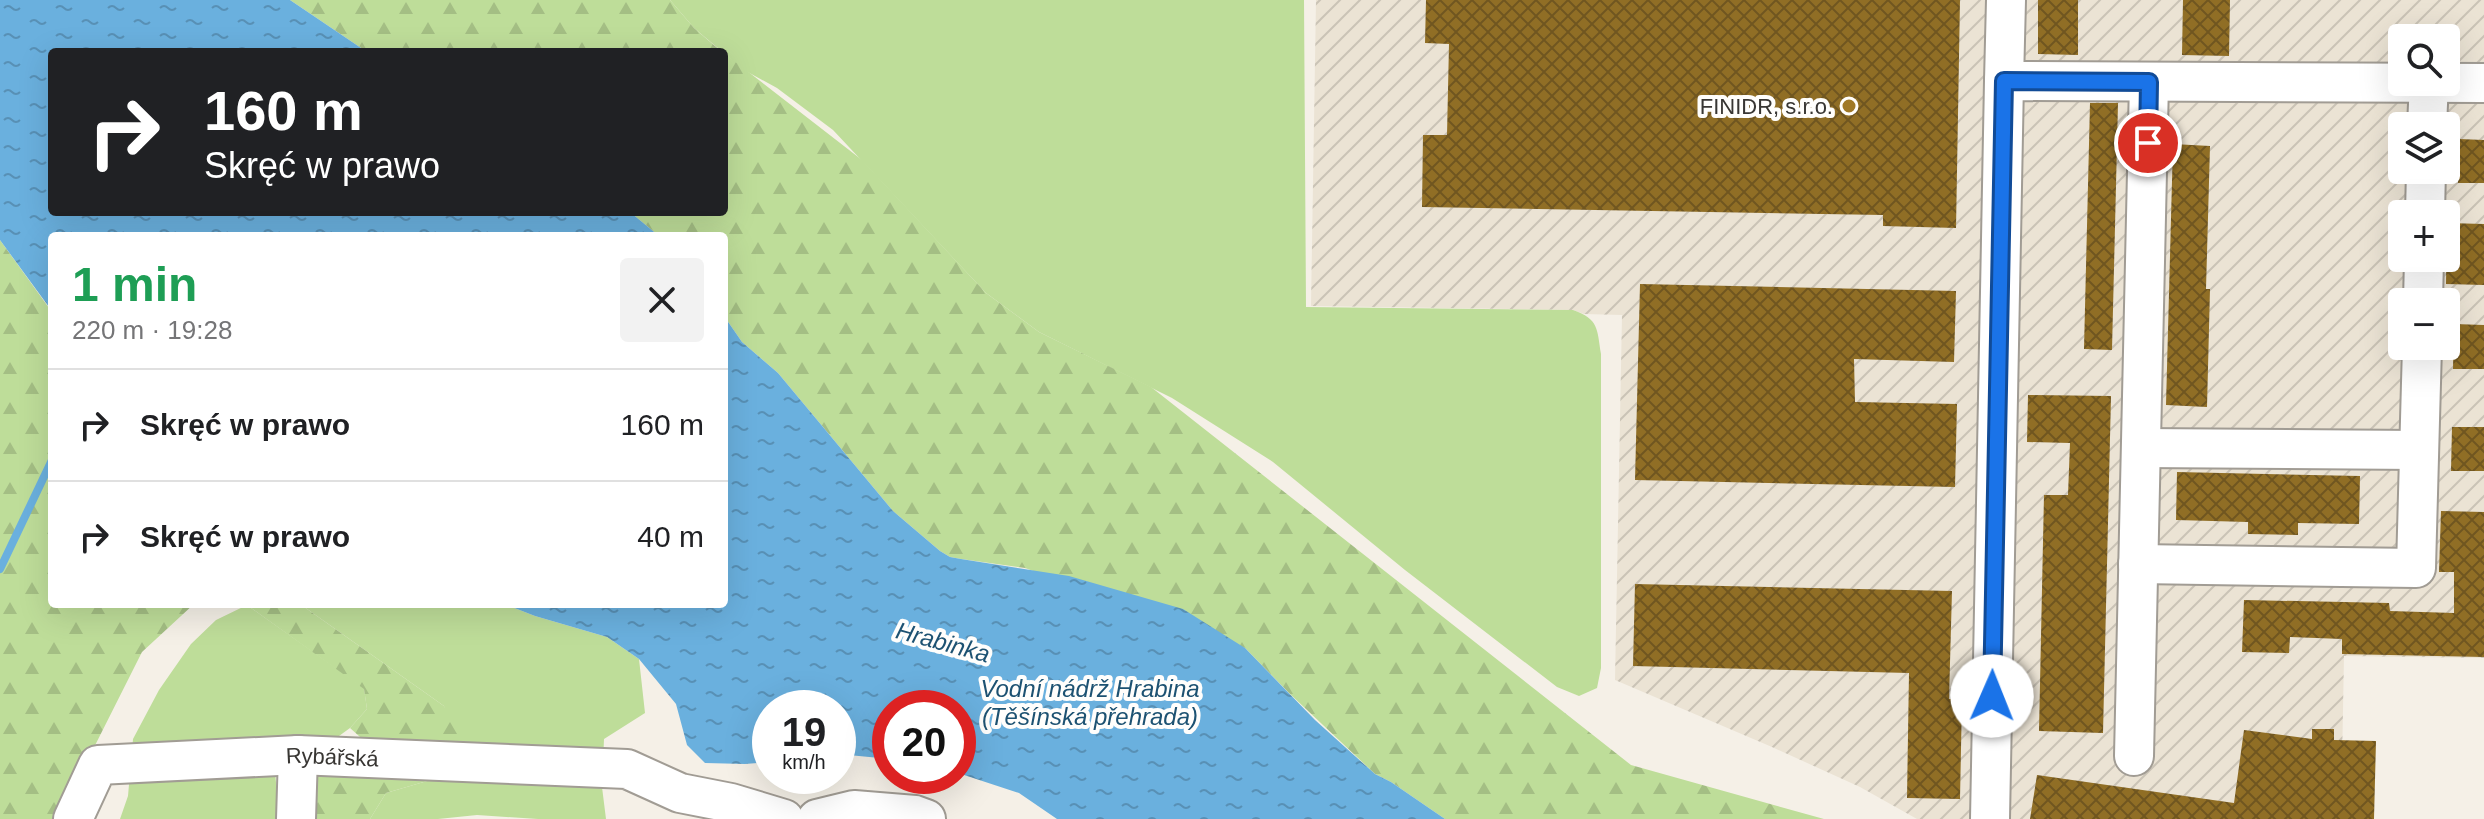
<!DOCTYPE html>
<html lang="pl">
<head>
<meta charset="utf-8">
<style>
  body { margin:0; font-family:Helvetica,sans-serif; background:#f2f2f2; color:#202124; height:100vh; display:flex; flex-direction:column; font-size:30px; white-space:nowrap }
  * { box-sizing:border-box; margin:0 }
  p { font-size:26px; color:#757577 }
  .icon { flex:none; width:44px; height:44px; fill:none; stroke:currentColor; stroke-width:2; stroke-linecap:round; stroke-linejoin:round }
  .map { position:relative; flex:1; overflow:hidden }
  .drawer { position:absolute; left:48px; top:232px; width:680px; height:376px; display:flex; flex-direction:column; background:#fff; border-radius:8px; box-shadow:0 8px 32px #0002 }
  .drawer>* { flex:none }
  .hud { position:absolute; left:48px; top:48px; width:680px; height:168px; border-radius:8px; box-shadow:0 8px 32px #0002; background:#202124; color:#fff; overflow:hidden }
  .controls { position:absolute; left:2388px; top:24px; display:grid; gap:16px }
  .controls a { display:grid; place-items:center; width:72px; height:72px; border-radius:8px; background:#fff; box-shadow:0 8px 32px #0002; font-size:40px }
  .speed { position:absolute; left:752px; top:690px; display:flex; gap:16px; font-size:40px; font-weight:700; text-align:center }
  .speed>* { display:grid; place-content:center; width:104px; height:104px; border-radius:50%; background:#fff; box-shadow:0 8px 32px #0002; line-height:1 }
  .speed small { font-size:20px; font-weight:400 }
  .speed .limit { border:12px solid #d22; background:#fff; color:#111 }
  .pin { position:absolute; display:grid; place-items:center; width:68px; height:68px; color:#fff; margin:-34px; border:4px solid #fff; border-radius:50%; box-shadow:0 2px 8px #0007 }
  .me { position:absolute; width:88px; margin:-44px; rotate:1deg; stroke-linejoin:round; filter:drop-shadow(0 0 6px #0008) }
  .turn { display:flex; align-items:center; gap:28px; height:168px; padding:0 24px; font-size:36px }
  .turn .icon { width:104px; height:104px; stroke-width:2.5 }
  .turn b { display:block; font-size:56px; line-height:68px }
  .round { display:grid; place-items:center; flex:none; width:84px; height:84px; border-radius:8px; background:#f2f2f2 }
  .headline { display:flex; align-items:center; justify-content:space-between; height:136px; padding:0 24px }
  h1 { font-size:48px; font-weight:600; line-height:60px; color:#1e9e55 }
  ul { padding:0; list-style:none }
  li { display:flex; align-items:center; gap:24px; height:112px; padding:0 24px; border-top:2px solid #e0e0e0 }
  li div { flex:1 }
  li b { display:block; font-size:30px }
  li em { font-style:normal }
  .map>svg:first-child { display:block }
  .industrial { fill:url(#industrial-furrows); fill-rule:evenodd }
  .green { fill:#bedd99 }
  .forest { fill:url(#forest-firs) }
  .water { fill:url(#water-ripples) }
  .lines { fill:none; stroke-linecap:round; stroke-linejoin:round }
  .stream { stroke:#6ab0de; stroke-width:8 }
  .building { fill:url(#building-cross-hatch) }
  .minor-casing { stroke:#a19c94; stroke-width:42 }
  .minor { stroke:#fff; stroke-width:38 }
  .route-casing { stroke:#114b97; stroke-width:20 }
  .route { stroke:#1a73e8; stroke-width:14 }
  .poi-dot { fill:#a07927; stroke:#fffefc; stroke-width:3 }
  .labels { text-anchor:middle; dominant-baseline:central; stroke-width:8; stroke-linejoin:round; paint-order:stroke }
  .poi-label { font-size:22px; fill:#383633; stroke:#fffefc; text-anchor:end }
  .street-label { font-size:22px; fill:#383633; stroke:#fffefc }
  .water-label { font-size:24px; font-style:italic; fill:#1d5272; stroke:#fffefc }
</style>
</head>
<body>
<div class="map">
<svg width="2484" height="819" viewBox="0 0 2484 819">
  <defs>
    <pattern id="industrial-furrows" width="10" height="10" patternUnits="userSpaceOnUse" patternTransform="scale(2)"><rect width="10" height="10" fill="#ebe3d4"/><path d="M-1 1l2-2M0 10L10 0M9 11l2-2" fill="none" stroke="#cac3b6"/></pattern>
    <pattern id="forest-firs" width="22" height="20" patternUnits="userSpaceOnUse" patternTransform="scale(2)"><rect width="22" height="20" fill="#bedd99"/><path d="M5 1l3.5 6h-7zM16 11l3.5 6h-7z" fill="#a4be84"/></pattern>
    <pattern id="water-ripples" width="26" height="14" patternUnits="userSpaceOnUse" patternTransform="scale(2)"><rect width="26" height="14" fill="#6ab0de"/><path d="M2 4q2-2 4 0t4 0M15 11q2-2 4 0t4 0" fill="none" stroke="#5890b5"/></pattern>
    <pattern id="building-cross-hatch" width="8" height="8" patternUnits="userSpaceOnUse" patternTransform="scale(2)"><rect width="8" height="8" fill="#906e25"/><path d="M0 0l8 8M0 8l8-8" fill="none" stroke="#705620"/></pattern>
  </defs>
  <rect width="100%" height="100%" fill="#f5f0e7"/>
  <!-- industrial -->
  <path class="industrial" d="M1316,0H2484V658L2344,656L2341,819H1917L1860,787L1772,747L1615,680L1622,315L1584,314L1573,310L1311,306ZM2402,38H2446V82H2402ZM2402,126H2446V170H2402ZM2402,214H2446V258H2402ZM2402,302H2446V346H2402Z"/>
  <!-- green -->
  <g class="green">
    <path d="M670,0H1304L1306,307L1573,310C1599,319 1597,329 1601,354V668L1597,688L1579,696L1557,687L1405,570L1273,462L1172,398L1039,332L986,293L833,130L777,88L744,70L694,28Z"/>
    <polygon points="300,604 504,604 535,616 607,637 639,659 645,713 604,739 602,787 606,819 538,819 477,815 438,819 370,819 386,793 458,772 444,706"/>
    <polygon points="247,605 364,688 367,709 350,728 339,736 281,736 275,773 280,819 120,819 128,796 133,739 159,690 191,644 216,620"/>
  </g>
  <!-- forest -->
  <g class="forest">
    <polygon points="290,0 670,0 694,28 722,52 367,52"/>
    <polygon points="724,53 862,160 986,293 1039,332 1151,387 1631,765 1824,819 1445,819 1391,782 1375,774 1289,693 1245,648 1025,568 961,559 950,557 940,551 893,511 778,373 742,342 724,316 724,236 659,236 630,212 724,212"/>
    <polygon points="0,240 49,308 52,322 52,604 194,604 142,652 58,819 0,819"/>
    <polygon points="249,604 300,604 444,706 463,744 458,772 386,793 370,819 314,819 314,771 369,745 350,728 367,709 364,689 247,605"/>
  </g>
  <!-- water -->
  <g class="water">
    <polygon points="0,0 290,0 367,52 52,52 52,212 630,212 659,236 52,236 52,322 49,307 0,240"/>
    <polygon points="724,316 742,342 778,373 893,511 940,551 950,557 961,559 1069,576 1183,609 1245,648 1315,720 1375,774 1391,782 1445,819 1057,819 1019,793 958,773 958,708 890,708 890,759 838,754 838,708 770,708 770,762 745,764 705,763 687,745 676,704 639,659 607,637 535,616 504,604 724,604"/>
  </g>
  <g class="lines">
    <!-- stream -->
    <polyline class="stream" points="0,569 52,460"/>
  </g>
  <!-- building -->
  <g class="building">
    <polygon points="1426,0 1960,0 1956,228 1883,226 1883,215 1422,207 1423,135 1447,135 1449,44 1425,43"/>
    <polygon points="2038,0 2078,0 2078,55 2038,54"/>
    <polygon points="2183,0 2230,0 2229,56 2182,55"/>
    <polygon points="2090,103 2118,103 2112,350 2084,349"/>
    <polygon points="2459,139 2484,140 2484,183 2458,183"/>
    <polygon points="2173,144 2210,146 2206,289 2210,289 2207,407 2166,405"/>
    <polygon points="2447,223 2484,224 2484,285 2446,284"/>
    <polygon points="1640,284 1956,291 1954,362 1854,359 1855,402 1957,404 1955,487 1635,480"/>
    <polygon points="2454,324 2484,325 2484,369 2453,369"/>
    <polygon points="2028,395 2111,396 2103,733 2039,731 2044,495 2068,495 2070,443 2027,442"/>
    <polygon points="2452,427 2484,427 2484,471 2451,471"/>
    <polygon points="2177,472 2360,476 2359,524 2298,523 2298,535 2248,534 2248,522 2176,520"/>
    <polygon points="2441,511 2484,512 2484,657 2342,654 2342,639 2290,637 2289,653 2242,652 2244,600 2389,603 2390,611 2454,613 2454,572 2439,572"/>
    <polygon points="1635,584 1952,591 1949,699 1962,699 1960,799 1907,798 1909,673 1633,666"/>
    <polygon points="2312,729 2334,729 2334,740 2376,741 2374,819 2030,819 2037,775 2234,803 2244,730 2312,739"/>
  </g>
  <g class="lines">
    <defs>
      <g id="minor">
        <polyline points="2004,81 2006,0"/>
        <polyline points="2427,126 2429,82"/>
        <polyline points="2425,214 2426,170"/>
        <polyline points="2423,302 2424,258"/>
        <polyline points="2141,448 2419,450"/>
        <polyline points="2138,564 2416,568 2422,346"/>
        <polyline points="2134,756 2149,82"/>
        <path id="s1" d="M73,819L98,765L298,755L627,769L680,793L731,803L784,819"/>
        <polyline points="296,819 298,755"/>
        <polyline points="817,819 854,810 915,815 926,819"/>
        <polyline points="1990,819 2004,81 2484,83"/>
      </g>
    </defs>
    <!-- minor casing -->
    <use href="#minor" class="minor-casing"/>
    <!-- minor -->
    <use href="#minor" class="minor"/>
  </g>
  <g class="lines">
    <defs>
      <polyline id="route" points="1992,696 2004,81 2149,82 2148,143"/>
    </defs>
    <!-- route casing -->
    <use href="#route" class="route-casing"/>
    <!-- route -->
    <use href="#route" class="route"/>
  </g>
  <!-- markers -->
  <circle class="poi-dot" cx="1849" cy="106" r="8"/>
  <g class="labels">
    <!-- poi labels -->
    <g class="poi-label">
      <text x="1833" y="106">FINIDR, s.r.o.</text>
    </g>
    <!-- street labels -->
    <g class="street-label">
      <text stroke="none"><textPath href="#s1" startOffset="294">Rybářská</textPath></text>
    </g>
    <!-- water labels -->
    <g class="water-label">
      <text transform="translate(943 642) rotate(15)">Hrabinka</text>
      <text x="1090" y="688">Vodní nádrž Hrabina<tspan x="1090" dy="28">(Těšínská přehrada)</tspan></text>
    </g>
  </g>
</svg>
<div class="controls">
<a><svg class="icon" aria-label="search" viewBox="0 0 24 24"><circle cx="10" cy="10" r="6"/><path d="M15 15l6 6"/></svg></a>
<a><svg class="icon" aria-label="layers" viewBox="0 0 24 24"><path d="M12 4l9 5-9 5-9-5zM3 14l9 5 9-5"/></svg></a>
<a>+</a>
<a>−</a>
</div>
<div class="speed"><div>19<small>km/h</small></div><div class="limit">20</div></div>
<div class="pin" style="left:2148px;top:143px;background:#d93025"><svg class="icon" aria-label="arrive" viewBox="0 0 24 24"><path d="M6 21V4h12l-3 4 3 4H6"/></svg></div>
<svg class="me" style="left:1992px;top:696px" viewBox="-20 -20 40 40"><circle r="19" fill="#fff"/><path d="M0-13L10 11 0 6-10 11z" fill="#1a73e8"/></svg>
<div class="hud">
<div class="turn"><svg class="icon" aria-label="right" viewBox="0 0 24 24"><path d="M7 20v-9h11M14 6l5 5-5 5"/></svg><div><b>160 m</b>Skręć w prawo</div></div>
</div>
<section class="drawer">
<div class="headline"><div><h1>1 min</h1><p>220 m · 19:28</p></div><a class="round"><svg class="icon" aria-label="close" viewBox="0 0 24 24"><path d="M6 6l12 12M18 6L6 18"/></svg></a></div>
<ul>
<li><svg class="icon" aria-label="right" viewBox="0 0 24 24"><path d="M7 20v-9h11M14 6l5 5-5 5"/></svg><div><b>Skręć w prawo</b></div><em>160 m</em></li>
<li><svg class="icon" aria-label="right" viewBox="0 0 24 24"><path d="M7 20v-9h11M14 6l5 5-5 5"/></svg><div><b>Skręć w prawo</b></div><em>40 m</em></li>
</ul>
</section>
</div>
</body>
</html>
